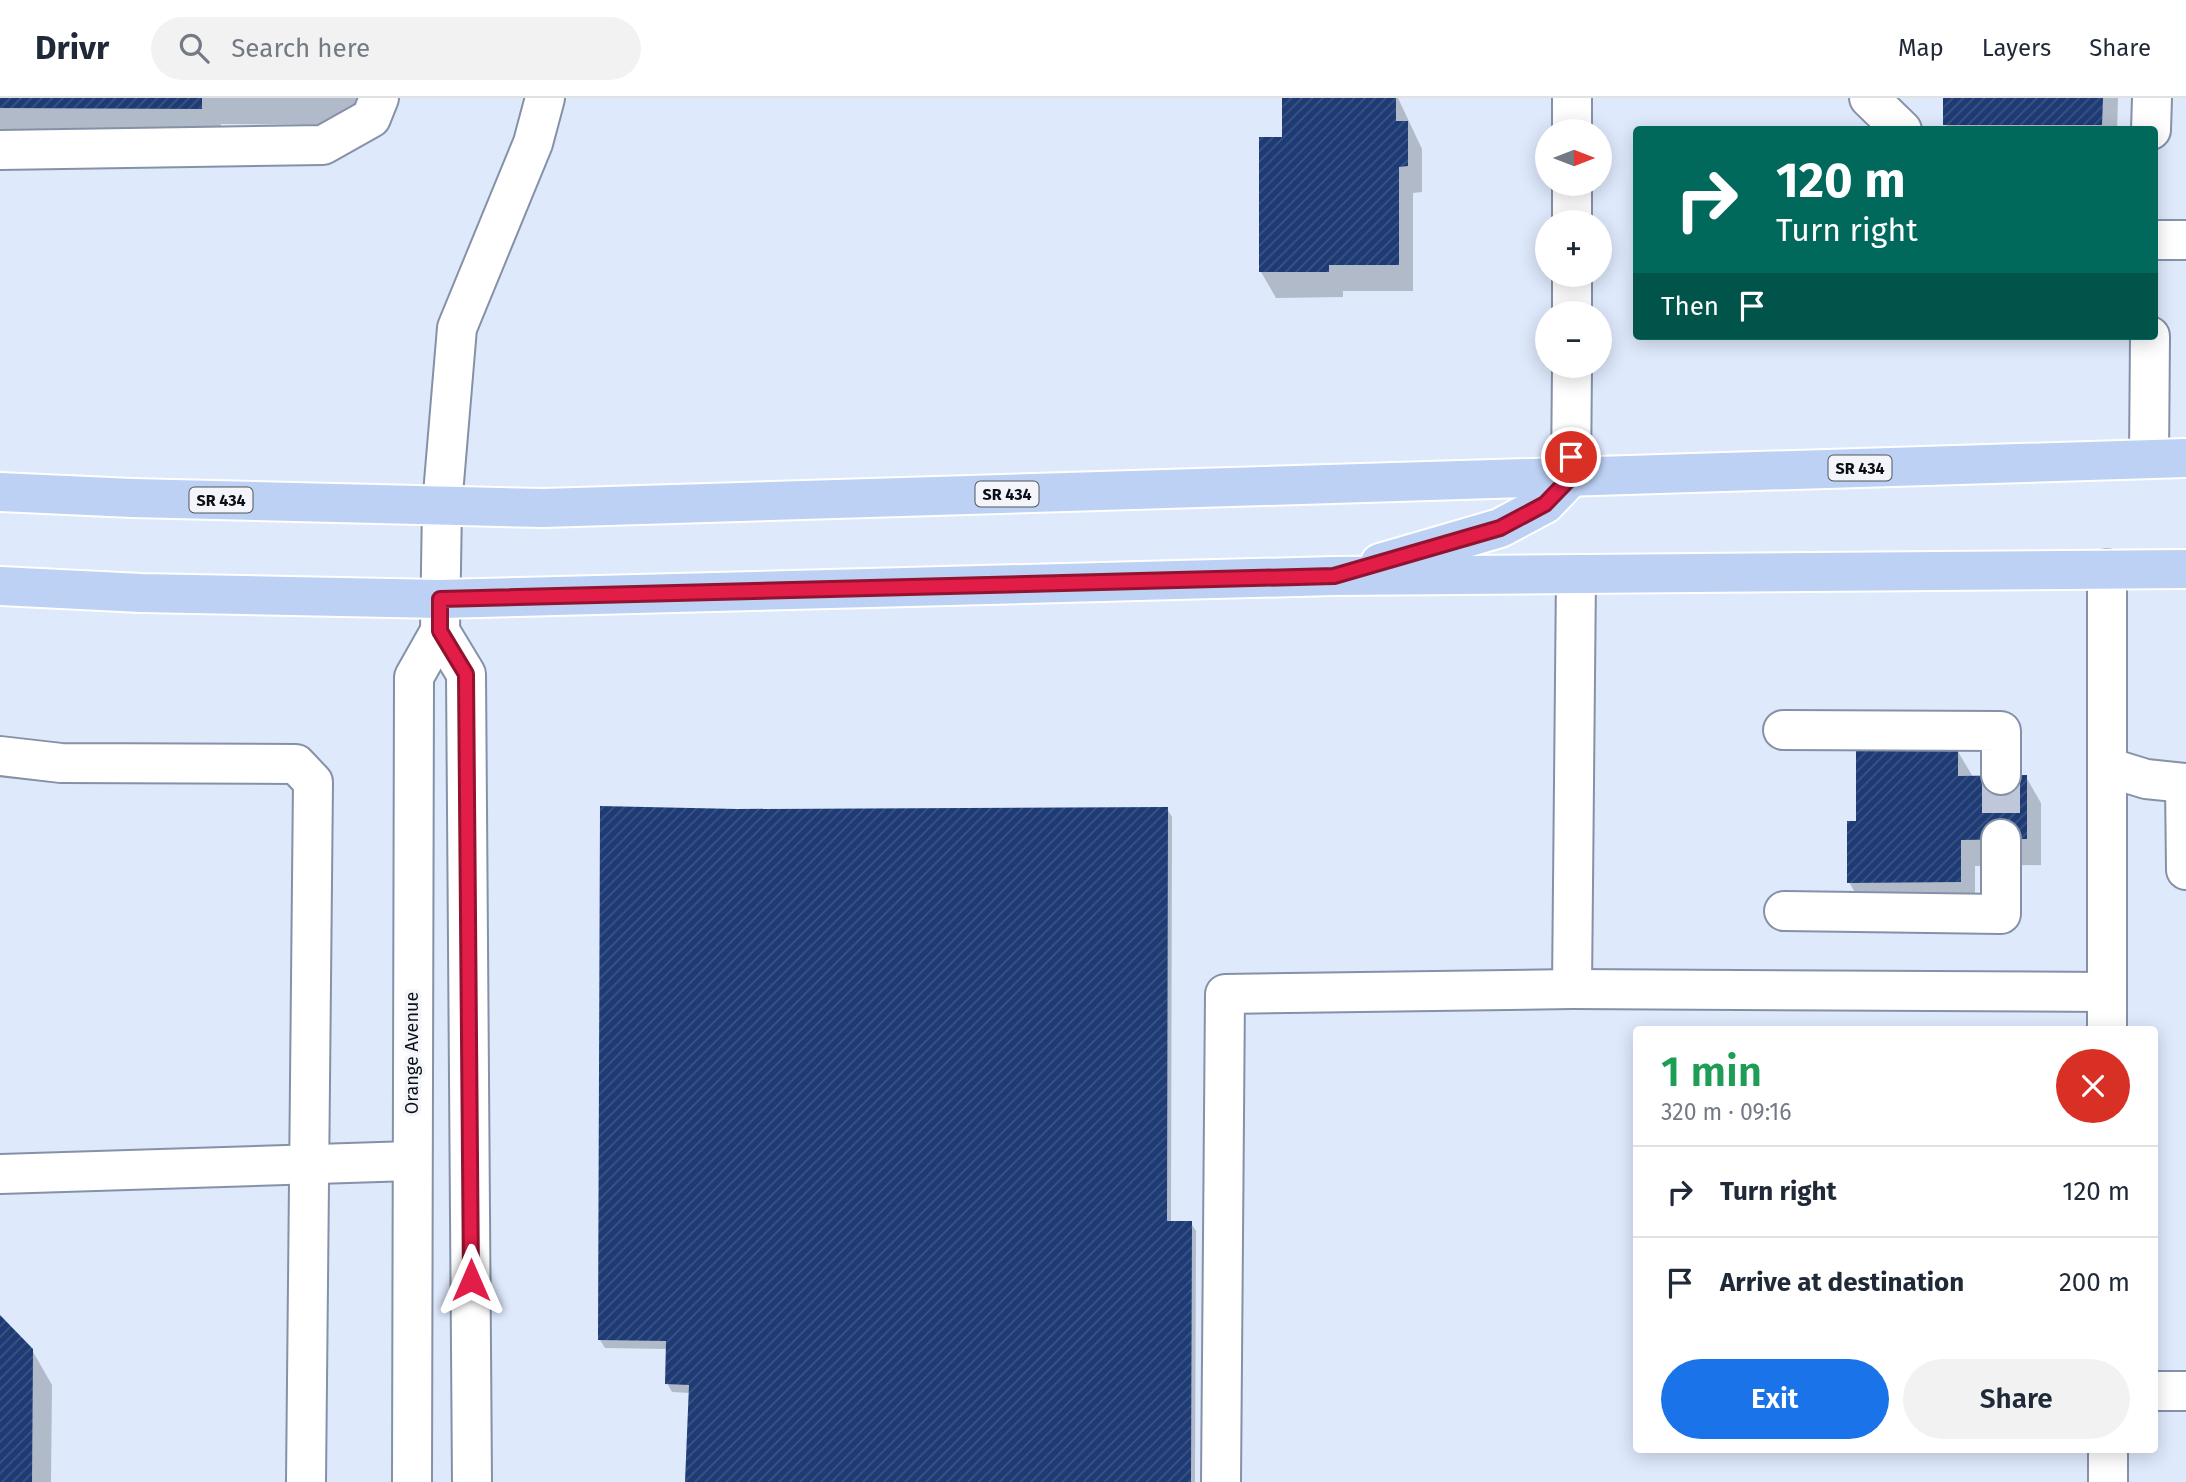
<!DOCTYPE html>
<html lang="en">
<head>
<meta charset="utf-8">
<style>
  body { margin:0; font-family:"Fira Sans",sans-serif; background:#f2f2f3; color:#1f2937; height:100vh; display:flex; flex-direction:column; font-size:26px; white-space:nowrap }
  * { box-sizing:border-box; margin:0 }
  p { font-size:23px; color:#747a83 }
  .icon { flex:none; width:38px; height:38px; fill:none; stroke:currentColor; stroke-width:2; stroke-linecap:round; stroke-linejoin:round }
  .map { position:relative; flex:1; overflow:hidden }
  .details { position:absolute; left:1633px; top:928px; width:525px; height:427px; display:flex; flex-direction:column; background:#fff; border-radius:7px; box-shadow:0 4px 18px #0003 }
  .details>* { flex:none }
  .top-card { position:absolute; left:1633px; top:28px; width:525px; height:214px; border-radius:7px; box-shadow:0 4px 18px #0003; background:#00695c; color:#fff; overflow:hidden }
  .needle { width:46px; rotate:90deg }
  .fabs { position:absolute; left:1535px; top:21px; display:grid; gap:14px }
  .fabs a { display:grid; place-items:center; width:77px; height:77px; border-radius:50%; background:#fff; box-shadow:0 4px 18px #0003; font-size:35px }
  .pin { position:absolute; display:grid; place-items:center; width:60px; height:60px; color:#fff; margin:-30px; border:4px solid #fff; border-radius:50%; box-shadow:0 2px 7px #0007 }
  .me { position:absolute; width:77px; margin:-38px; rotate:0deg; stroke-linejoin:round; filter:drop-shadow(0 0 5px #0008) }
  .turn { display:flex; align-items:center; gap:24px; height:147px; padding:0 28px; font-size:32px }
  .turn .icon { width:91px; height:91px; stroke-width:2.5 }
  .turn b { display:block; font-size:49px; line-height:60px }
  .then { display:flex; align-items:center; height:66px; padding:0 28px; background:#0003; gap:14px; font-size:26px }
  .round { display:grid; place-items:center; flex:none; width:74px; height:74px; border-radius:37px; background:#f2f2f3 }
  .head { display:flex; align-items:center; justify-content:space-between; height:119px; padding:0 28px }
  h1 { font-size:42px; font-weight:600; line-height:52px; color:#1e9e55 }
  .primary-button { display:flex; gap:14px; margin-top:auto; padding:14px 28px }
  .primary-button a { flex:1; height:80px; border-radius:42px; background:#1a73e8; color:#fff; font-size:28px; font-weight:600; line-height:80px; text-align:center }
  .primary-button a+a { background:#f2f2f3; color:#1f2937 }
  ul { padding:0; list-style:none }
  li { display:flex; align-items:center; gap:21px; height:91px; padding:0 28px; border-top:2px solid #e0e1e3 }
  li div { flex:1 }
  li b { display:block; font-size:26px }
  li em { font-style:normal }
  header { display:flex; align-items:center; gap:42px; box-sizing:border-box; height:98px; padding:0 35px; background:#fff; border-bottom:2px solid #e0e1e3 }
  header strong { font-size:33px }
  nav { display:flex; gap:38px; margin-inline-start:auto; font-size:24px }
  .search { width:490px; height:63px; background:#f2f2f3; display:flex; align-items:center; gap:18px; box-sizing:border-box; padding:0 24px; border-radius:38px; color:#747a83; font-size:26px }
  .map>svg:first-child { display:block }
  .shadow { fill:#0003 }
  .building { fill:url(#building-hatch) }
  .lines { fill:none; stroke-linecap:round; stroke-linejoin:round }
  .minor-tunnel { stroke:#bec8da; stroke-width:38; stroke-dasharray:38 19; stroke-linecap:butt }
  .minor-casing { stroke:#8591a7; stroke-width:42 }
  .major-casing { stroke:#fff; stroke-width:42 }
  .minor { stroke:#fff; stroke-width:38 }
  .major { stroke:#bdd1f5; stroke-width:38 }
  .route-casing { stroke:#92132f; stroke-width:18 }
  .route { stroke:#e11d48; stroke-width:12 }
  .labels { text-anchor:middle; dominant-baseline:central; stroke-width:7; stroke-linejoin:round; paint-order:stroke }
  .shield { fill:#f3f5fa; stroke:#51545b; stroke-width:2 }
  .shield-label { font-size:16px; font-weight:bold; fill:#0b0f17 }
  .street-label { font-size:18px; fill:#0b0f17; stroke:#f3f5fa }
</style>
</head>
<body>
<header>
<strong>Drivr</strong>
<div class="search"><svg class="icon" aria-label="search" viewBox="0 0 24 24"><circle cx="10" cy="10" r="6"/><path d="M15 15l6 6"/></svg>Search here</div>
<nav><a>Map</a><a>Layers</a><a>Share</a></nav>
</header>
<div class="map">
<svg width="2186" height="1384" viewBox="0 0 2186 1384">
  <defs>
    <pattern id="building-hatch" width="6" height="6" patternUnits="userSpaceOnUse" patternTransform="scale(1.75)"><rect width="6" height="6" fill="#1e3b75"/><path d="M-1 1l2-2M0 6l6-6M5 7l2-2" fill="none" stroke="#3c5483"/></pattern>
  </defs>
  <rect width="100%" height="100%" fill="#dee9fc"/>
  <!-- shadow -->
  <g class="shadow">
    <polygon points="0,0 363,0 355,27 221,26 220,45 0,44"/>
    <polygon points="1284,0 1398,0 1422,51 1422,94 1413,95 1413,193 1343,193 1343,199 1276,200 1261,174 1284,41"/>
    <polygon points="1944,0 2118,0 2117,32 1947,32"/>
    <polygon points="1957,652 1973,679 2026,679 2041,705 2041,767 1975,768 1975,810 1864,810 1849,784 1858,725"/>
    <polygon points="1167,711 1172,719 1171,1125 1191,1125 1196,1133 1195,1384 687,1384 690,1295 672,1294 667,1285 667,1251 605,1250 600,1242 737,713"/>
    <polygon points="0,1220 32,1252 52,1287 51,1384 0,1384"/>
  </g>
  <!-- building -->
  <g class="building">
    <polygon points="0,0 202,0 202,11 0,10"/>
    <polygon points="1282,0 1396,0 1396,23 1408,23 1408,68 1399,69 1399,167 1329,167 1329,174 1259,174 1259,39 1282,39"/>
    <polygon points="1943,0 2103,0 2102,27 1943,27"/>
    <polygon points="1958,650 1958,678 2027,677 2027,741 1961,742 1961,784 1847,785 1847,723 1856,723 1856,651"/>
    <polygon points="600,708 737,711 1168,709 1167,1123 1192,1123 1191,1384 685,1384 689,1287 665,1286 666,1243 598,1242"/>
    <polygon points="0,1217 33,1251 32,1384 0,1384"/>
  </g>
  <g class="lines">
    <!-- minor-tunnel -->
    <polyline class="minor-tunnel" points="2001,677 2001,741"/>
    <defs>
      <g id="minor">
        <polyline points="1572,0 1572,33"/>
        <polyline points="1869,0 1902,32"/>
        <polyline points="2151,32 2152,0"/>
        <polyline points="0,52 323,47 371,20 379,0"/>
        <polyline points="1572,86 1572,124"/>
        <polyline points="2154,142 2186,142"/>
        <polyline points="1572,177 1572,215"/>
        <polyline points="2149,360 2150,238"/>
        <polyline points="1571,379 1572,268"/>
        <polyline points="2107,471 2107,931"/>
        <polyline points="440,533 466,576 472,1384"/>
        <polyline points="1783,632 2001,633 2001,677"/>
        <polyline points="0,658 61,665 296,666 313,684 306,1384"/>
        <polyline points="2107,669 2146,681 2186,685"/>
        <polyline points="2185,685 2186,772"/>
        <polyline points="1784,813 2001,816 2001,741"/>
        <polyline points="1572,891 1576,477"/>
        <polyline points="0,1076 411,1063"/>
        <polyline points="2154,1293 2186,1293"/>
        <polyline points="2108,1351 2108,1384"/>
        <polyline points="412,1384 414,579 440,533 442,408 457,230 533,45 545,0"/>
        <polyline points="1221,1384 1225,896 1572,891 2107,894"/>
      </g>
      <g id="major">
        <polyline points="0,394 132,400 543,410 2186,360"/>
        <polyline points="1380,465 1500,430 1545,406 1571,379"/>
        <polyline points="0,488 141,495 440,501 1334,478 2186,471"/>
      </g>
    </defs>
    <!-- minor casing -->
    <use href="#minor" class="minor-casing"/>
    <!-- major casing -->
    <use href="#major" class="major-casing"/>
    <!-- minor -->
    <use href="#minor" class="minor"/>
    <!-- major -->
    <use href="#major" class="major"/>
  </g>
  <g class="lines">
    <defs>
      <polyline id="route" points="471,1182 466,576 440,533 440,501 1334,478 1500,430 1545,406 1571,379 1571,359"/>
    </defs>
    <!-- route casing -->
    <use href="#route" class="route-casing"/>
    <!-- route -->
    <use href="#route" class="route"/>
  </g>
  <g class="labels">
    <!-- shield labels -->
    <g class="shield">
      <rect x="1828.5" y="357.5" width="63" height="25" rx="5"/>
      <rect x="975.5" y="383.5" width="63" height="25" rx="5"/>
      <rect x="189.5" y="389.5" width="63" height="25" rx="5"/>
    </g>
    <g class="shield-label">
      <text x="1860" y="370">SR 434</text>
      <text x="1007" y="396">SR 434</text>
      <text x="221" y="402">SR 434</text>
    </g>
    <!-- street labels -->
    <g class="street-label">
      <text transform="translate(412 955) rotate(-90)">Orange Avenue</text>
    </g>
  </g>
</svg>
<div class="fabs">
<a><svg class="needle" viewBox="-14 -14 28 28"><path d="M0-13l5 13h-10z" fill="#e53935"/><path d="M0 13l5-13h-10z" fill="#747a83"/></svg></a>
<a>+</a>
<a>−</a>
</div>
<div class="pin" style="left:1571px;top:359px;background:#d93025"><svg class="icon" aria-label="arrive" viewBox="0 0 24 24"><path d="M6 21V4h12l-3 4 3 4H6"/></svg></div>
<svg class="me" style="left:471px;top:1182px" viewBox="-20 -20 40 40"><path d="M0-17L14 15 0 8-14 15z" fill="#e11d48" stroke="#fff" stroke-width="4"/></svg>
<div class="top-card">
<div class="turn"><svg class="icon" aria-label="right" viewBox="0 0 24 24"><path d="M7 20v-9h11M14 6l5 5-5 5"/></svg><div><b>120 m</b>Turn right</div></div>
<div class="then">Then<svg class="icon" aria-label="arrive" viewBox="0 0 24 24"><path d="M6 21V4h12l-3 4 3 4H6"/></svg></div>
</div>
<section class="details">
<div class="head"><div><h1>1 min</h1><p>320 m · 09:16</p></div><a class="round" style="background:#d93025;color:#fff"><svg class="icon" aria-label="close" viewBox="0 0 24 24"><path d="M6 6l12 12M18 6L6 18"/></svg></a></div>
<ul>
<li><svg class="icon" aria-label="right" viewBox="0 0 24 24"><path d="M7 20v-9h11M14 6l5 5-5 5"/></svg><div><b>Turn right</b></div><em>120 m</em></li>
<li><svg class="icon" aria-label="arrive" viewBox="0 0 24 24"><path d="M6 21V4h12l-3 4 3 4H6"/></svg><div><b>Arrive at destination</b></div><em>200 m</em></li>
</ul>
<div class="primary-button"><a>Exit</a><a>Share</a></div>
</section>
</div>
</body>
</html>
